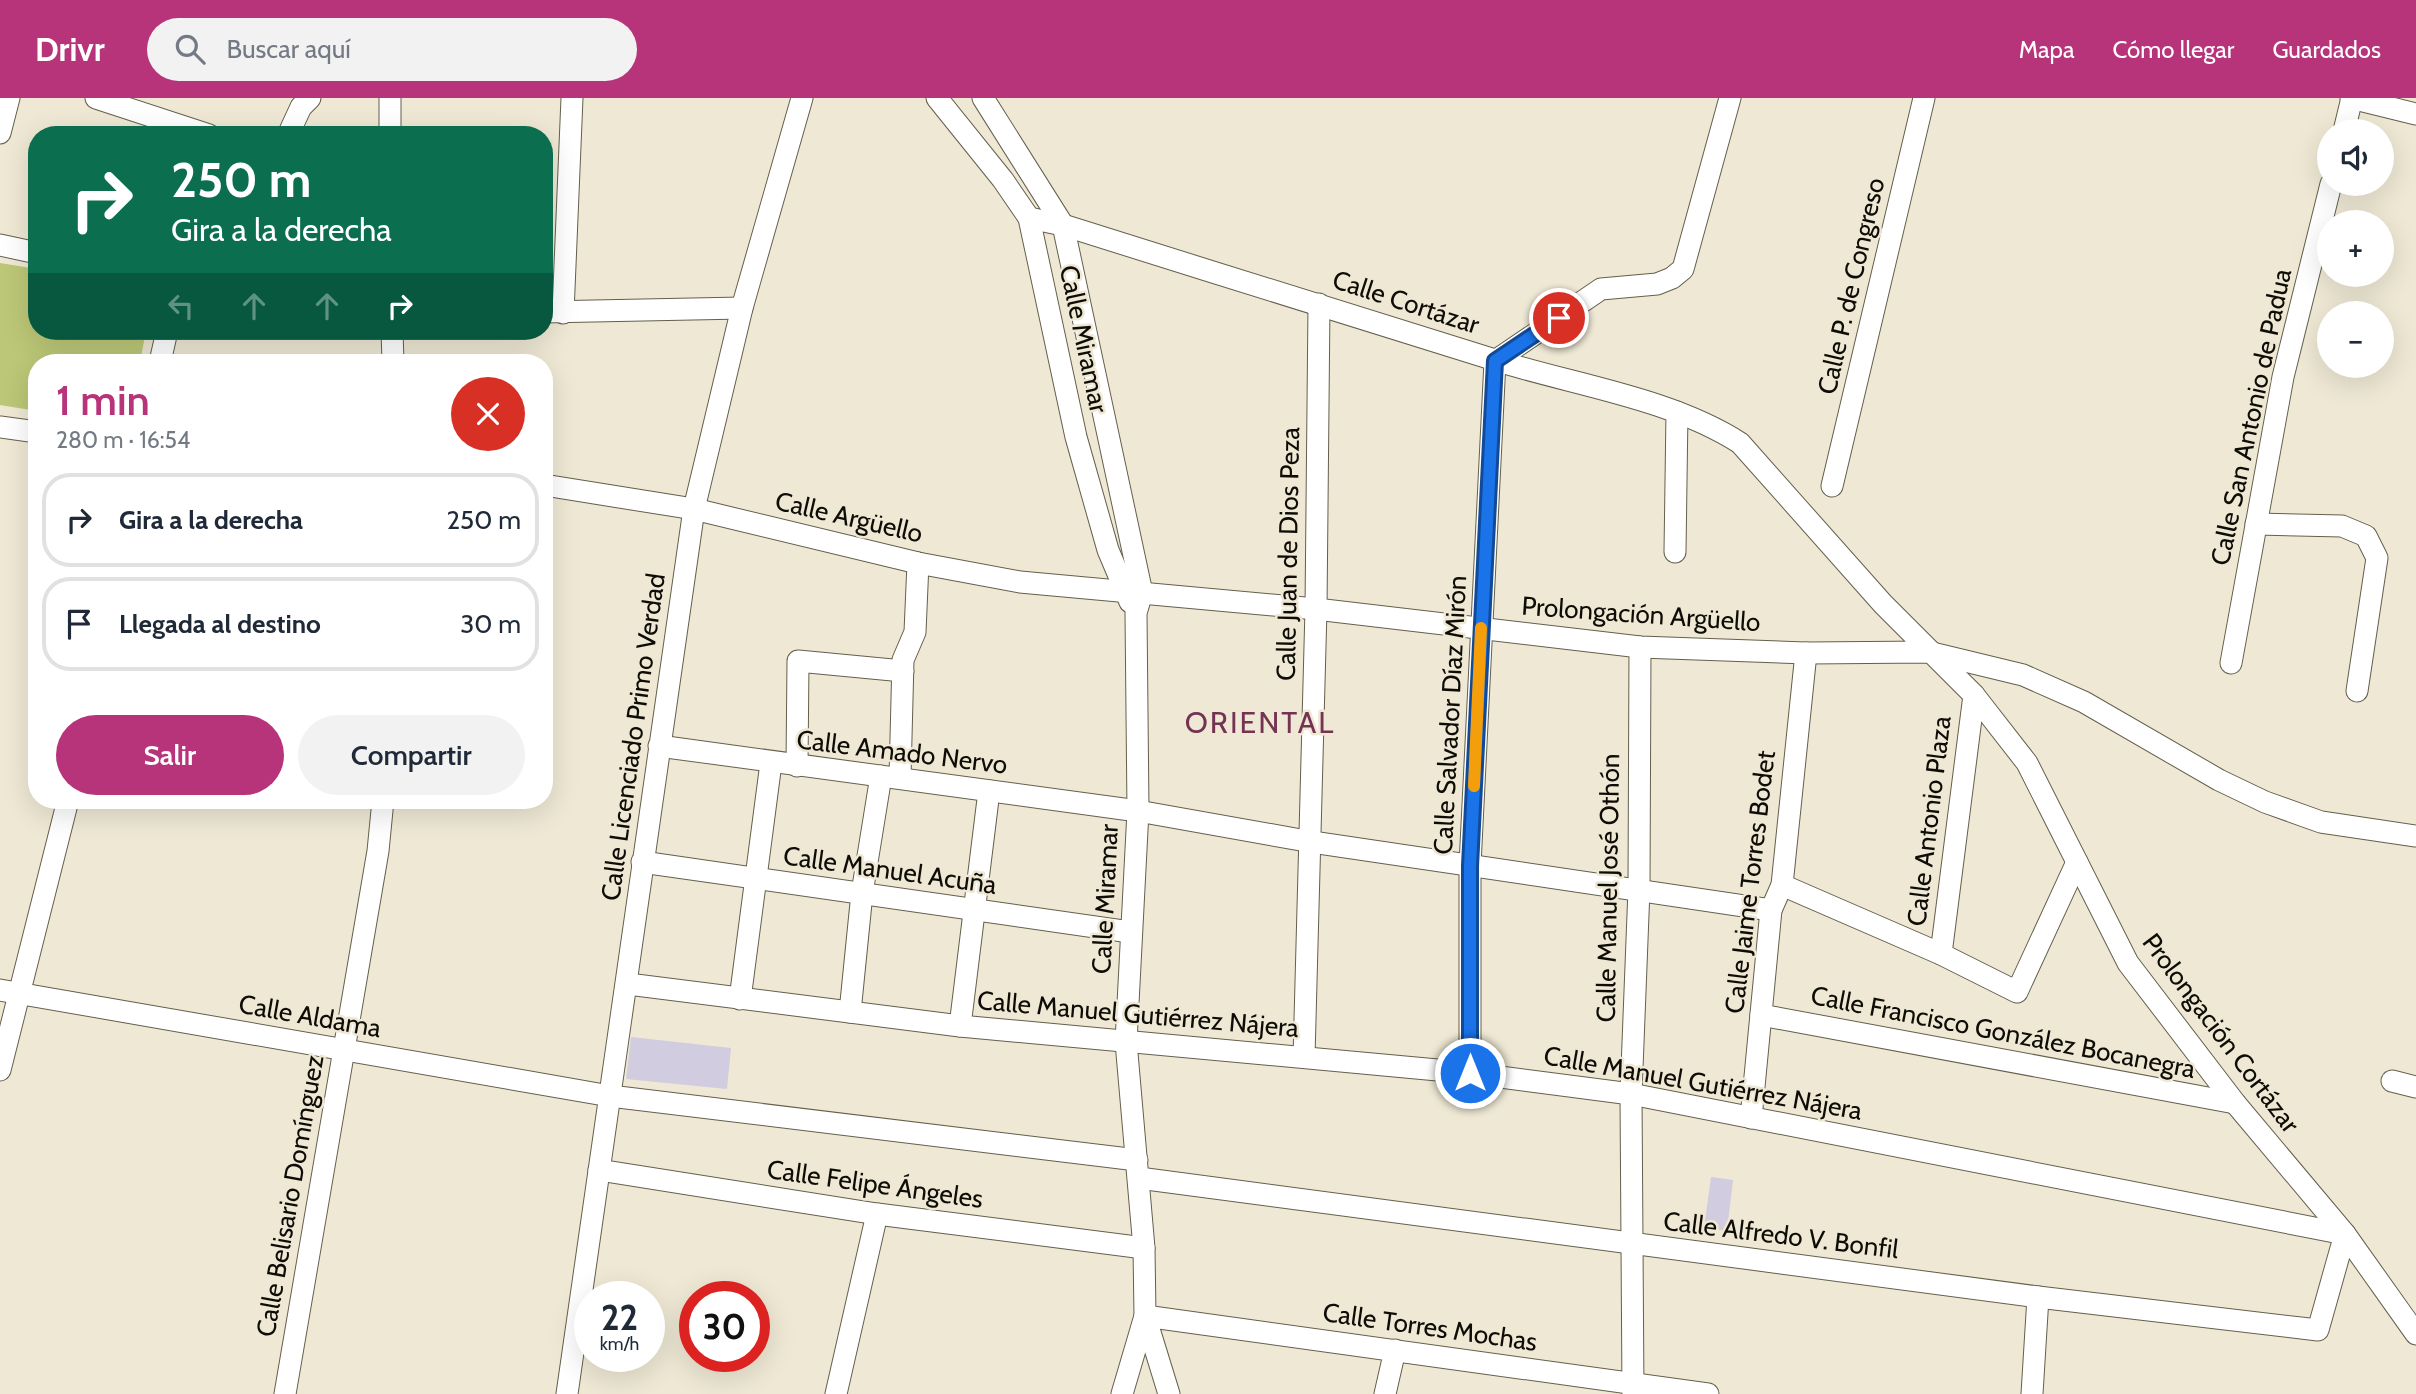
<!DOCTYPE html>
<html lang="es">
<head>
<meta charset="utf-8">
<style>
  body { margin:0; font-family:Cabin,sans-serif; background:#f2f2f3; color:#1f2937; height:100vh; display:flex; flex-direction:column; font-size:26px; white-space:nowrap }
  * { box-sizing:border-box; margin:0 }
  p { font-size:23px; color:#747a83 }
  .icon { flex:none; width:38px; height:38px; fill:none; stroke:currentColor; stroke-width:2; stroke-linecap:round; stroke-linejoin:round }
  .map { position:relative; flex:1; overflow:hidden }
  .panel { position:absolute; left:28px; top:256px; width:525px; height:455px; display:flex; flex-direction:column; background:#fff; border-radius:28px; box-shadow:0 7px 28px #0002 }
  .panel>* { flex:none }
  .guide { position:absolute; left:28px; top:28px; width:525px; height:214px; border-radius:28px; box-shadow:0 7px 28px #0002; background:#0b6e4f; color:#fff; overflow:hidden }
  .fabs { position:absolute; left:2317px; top:21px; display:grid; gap:14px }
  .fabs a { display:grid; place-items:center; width:77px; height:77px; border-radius:50%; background:#fff; box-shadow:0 7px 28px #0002; font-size:35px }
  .speed { position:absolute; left:574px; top:1183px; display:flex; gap:14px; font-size:35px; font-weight:700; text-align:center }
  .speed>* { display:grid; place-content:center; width:91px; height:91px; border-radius:50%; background:#fff; box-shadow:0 7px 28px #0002; line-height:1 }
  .speed small { font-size:18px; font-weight:400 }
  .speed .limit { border:10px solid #d22; background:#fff; color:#111 }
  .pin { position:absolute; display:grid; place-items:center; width:60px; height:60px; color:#fff; margin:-30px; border:4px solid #fff; border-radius:50%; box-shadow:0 2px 7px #0007 }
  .me { position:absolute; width:77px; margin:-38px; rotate:0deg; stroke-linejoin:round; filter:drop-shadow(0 0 5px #0008) }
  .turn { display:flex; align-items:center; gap:24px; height:147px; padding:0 28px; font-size:32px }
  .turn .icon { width:91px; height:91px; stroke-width:2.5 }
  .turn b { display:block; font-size:49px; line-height:60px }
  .lanes { display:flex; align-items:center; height:66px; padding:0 28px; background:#0003; justify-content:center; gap:35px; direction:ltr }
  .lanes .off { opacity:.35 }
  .round { display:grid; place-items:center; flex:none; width:74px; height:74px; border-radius:37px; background:#f2f2f3 }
  .head { display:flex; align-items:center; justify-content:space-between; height:119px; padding:0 28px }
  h1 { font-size:42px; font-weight:600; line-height:52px; color:#b7347b }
  .primary-button { display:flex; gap:14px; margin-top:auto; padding:14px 28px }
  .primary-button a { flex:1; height:80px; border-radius:42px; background:#b7347b; color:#fff; font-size:28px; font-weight:600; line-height:80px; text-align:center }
  .primary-button a+a { background:#f2f2f3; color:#1f2937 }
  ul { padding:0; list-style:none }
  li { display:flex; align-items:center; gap:21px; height:94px; margin:0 14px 10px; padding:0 14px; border:4px solid #e0e1e3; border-radius:28px }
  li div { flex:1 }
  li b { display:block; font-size:26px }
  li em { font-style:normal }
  header { display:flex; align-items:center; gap:42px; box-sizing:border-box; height:98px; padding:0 35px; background:#b7347b; color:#fff }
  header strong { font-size:33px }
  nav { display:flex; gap:38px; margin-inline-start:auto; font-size:24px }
  .search { width:490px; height:63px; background:#f2f2f3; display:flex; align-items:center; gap:18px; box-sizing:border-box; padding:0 24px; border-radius:38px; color:#747a83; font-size:26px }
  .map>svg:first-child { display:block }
  .green { fill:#bcc777 }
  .building { fill:#d1ccdf }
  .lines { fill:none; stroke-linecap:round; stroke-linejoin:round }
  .minor-casing { stroke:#645f4d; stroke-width:23 }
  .minor { stroke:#fff; stroke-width:21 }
  .route-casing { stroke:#114b97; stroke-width:18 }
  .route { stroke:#1a73e8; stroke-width:12 }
  .slow { stroke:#f59e0b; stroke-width:12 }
  .labels { text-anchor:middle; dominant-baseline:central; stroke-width:5; stroke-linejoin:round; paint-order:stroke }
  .street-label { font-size:26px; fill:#0e0c06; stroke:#eee8d4 }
  .quarter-label { font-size:30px; letter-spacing:2px; fill:#753353; stroke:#eee8d4 }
</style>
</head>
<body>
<header>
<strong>Drivr</strong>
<div class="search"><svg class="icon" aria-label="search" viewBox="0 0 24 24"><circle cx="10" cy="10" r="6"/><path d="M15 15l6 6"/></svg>Buscar aquí</div>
<nav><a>Mapa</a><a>Cómo llegar</a><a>Guardados</a></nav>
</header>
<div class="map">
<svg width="2416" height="1296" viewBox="0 0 2416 1296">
  <rect width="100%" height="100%" fill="#eee8d4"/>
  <!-- green -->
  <polygon class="green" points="0,165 37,171 37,233 146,233 140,264 37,264 37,313 0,307"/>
  <!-- building -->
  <g class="building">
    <polygon points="631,939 731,950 727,991 626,981"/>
    <polygon points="1711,1079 1733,1082 1727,1133 1704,1130"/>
  </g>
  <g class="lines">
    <defs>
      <g id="minor">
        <polyline points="96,0 209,37"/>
        <polyline points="390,0 390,37"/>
        <polyline points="937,0 1003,82 1029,120 1076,339 1108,452 1130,504"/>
        <polyline points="983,0 1063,127 1142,495 1136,515 1138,713 1126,944 1144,1150 1145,1218 1169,1296"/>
        <polyline points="2351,0 2416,16"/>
        <polyline points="2344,33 2352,0"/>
        <polyline points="0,35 9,0"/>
        <polyline points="288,37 301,9 310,0"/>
        <path d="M1029,120L1063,127C1207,172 1351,218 1495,262C1574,287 1670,300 1740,345L1883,506L1974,597L2027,665L2128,865L2235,1005L2345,1136L2416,1236"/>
        <polyline points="0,147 37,155"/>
        <polyline points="544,214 742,210"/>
        <polyline points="563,215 572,0"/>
        <polyline points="392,233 393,264"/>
        <polyline points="160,264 167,233"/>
        <polyline points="0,329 37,334"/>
        <polyline points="544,387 694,411 918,465 1020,484 1316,511 1640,549 1806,555 1928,554 2023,577 2084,604 2219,682 2265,704 2321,724 2416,738"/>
        <polyline points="1832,388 1924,0"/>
        <polyline points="2256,426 2342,428 2366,438 2377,460 2357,593"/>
        <polyline points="1675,454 1677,314"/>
        <polyline points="2231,565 2283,279 2331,86"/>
        <polyline points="659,648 1138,713 1312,744 1771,812"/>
        <polyline points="797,668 798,563 903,573"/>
        <polyline points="900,679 903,562 915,534 918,465"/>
        <polyline points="642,764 1130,834"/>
        <polyline points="1782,787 1941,856 2017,894 2077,764"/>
        <polyline points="1941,856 1974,597"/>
        <polyline points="628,886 960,928 1470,975 1631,996 2345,1136 2318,1232 2038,1199 1139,1080"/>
        <polyline points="0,892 610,998 1137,1062"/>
        <polyline points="740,901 771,665"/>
        <polyline points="850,914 862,795 881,678"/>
        <polyline points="1761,917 2235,1005"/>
        <polyline points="960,928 989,693"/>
        <polyline points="1304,959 1316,511 1319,206"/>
        <polyline points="0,972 68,702"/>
        <polyline points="1470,975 1470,767 1495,263 1601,191 1657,186 1672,180 1683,171 1730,0"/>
        <polyline points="2392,983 2416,989"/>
        <polyline points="1751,1020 1771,812 1782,787 1806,555"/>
        <polyline points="599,1072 877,1116 1144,1150"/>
        <polyline points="285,1296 378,753 383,702"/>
        <polyline points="567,1296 694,411 742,210 802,0"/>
        <polyline points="836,1296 877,1116"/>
        <polyline points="1122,1296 1145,1218 1708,1296"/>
        <polyline points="1385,1296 1395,1252"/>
        <polyline points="1633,1296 1631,996 1639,791 1640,549"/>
        <polyline points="2032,1296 2038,1199"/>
      </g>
    </defs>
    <!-- minor casing -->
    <use href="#minor" class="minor-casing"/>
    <!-- minor -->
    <use href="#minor" class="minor"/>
  </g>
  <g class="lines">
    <defs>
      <polyline id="route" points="1470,975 1470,768 1495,263 1559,220"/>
    </defs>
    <!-- route casing -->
    <use href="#route" class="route-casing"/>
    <!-- route -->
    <use href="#route" class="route"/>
    <!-- slow -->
    <polyline class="slow" points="1474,688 1481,530"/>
  </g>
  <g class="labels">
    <!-- street labels -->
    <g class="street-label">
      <text transform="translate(1851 188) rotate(-77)">Calle P. de Congreso</text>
      <text transform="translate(1406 204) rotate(18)">Calle Cortázar</text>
      <text transform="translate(1084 241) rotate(78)">Calle Miramar</text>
      <text transform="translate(2251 319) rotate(-78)">Calle San Antonio de Padua</text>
      <text transform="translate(849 419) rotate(13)">Calle Argüello</text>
      <text transform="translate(1288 456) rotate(-89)">Calle Juan de Dios Peza</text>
      <text transform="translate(1641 516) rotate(4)">Prolongación Argüello</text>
      <text transform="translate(1450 617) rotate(-87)">Calle Salvador Díaz Mirón</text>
      <text transform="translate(633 639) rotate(-82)">Calle Licenciado Primo Verdad</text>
      <text transform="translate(902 654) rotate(7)">Calle Amado Nervo</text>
      <text transform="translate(1929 723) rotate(-83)">Calle Antonio Plaza</text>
      <text transform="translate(890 772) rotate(8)">Calle Manuel Acuña</text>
      <text transform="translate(1750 784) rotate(-83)">Calle Jaime Torres Bodet</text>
      <text transform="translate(1608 790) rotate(-89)">Calle Manuel José Othón</text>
      <text transform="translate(1105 801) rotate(-87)">Calle Miramar</text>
      <text transform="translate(1138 916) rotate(5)">Calle Manuel Gutiérrez Nájera</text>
      <text transform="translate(310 918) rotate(10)">Calle Aldama</text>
      <text transform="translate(2003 934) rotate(11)">Calle Francisco González Bocanegra</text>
      <text transform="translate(2221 935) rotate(53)">Prolongación Cortázar</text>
      <text transform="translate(1703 985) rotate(10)">Calle Manuel Gutiérrez Nájera</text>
      <text transform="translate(875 1086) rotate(8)">Calle Felipe Ángeles</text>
      <text transform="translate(290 1098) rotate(-80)">Calle Belisario Domínguez</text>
      <text transform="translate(1781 1137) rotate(7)">Calle Alfredo V. Bonfil</text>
      <text transform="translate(1430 1229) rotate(8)">Calle Torres Mochas</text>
    </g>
    <!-- quarter labels -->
    <g class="quarter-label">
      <text x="1260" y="624">ORIENTAL</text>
    </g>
  </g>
</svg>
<div class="fabs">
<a><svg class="icon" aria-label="sound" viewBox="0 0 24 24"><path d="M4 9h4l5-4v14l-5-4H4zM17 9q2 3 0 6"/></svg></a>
<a>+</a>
<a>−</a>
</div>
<div class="speed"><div>22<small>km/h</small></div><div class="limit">30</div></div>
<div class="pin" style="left:1559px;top:220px;background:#d93025"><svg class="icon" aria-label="arrive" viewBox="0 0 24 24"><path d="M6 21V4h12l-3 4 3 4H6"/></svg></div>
<svg class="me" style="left:1470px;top:975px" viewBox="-20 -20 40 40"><circle r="17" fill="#1a73e8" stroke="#fff" stroke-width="3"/><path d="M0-11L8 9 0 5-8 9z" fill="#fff"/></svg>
<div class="guide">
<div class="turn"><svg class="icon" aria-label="right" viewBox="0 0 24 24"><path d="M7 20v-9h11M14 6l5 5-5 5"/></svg><div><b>250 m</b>Gira a la derecha</div></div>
<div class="lanes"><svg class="icon off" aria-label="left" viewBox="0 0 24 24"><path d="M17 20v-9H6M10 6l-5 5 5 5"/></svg><svg class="icon off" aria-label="ahead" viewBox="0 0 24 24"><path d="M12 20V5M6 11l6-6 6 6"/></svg><svg class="icon off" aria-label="ahead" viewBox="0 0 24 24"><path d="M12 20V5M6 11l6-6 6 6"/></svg><svg class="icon" aria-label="right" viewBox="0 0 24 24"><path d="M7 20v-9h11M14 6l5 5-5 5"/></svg></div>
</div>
<section class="panel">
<div class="head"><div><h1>1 min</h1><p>280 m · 16:54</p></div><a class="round" style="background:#d93025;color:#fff"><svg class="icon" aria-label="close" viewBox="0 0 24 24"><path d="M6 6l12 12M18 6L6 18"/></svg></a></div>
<ul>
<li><svg class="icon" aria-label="right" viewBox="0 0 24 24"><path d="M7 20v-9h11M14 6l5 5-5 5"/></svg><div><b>Gira a la derecha</b></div><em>250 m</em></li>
<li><svg class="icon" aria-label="arrive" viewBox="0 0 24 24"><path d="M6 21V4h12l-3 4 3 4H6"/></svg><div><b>Llegada al destino</b></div><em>30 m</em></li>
</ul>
<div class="primary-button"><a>Salir</a><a>Compartir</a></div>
</section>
</div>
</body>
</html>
